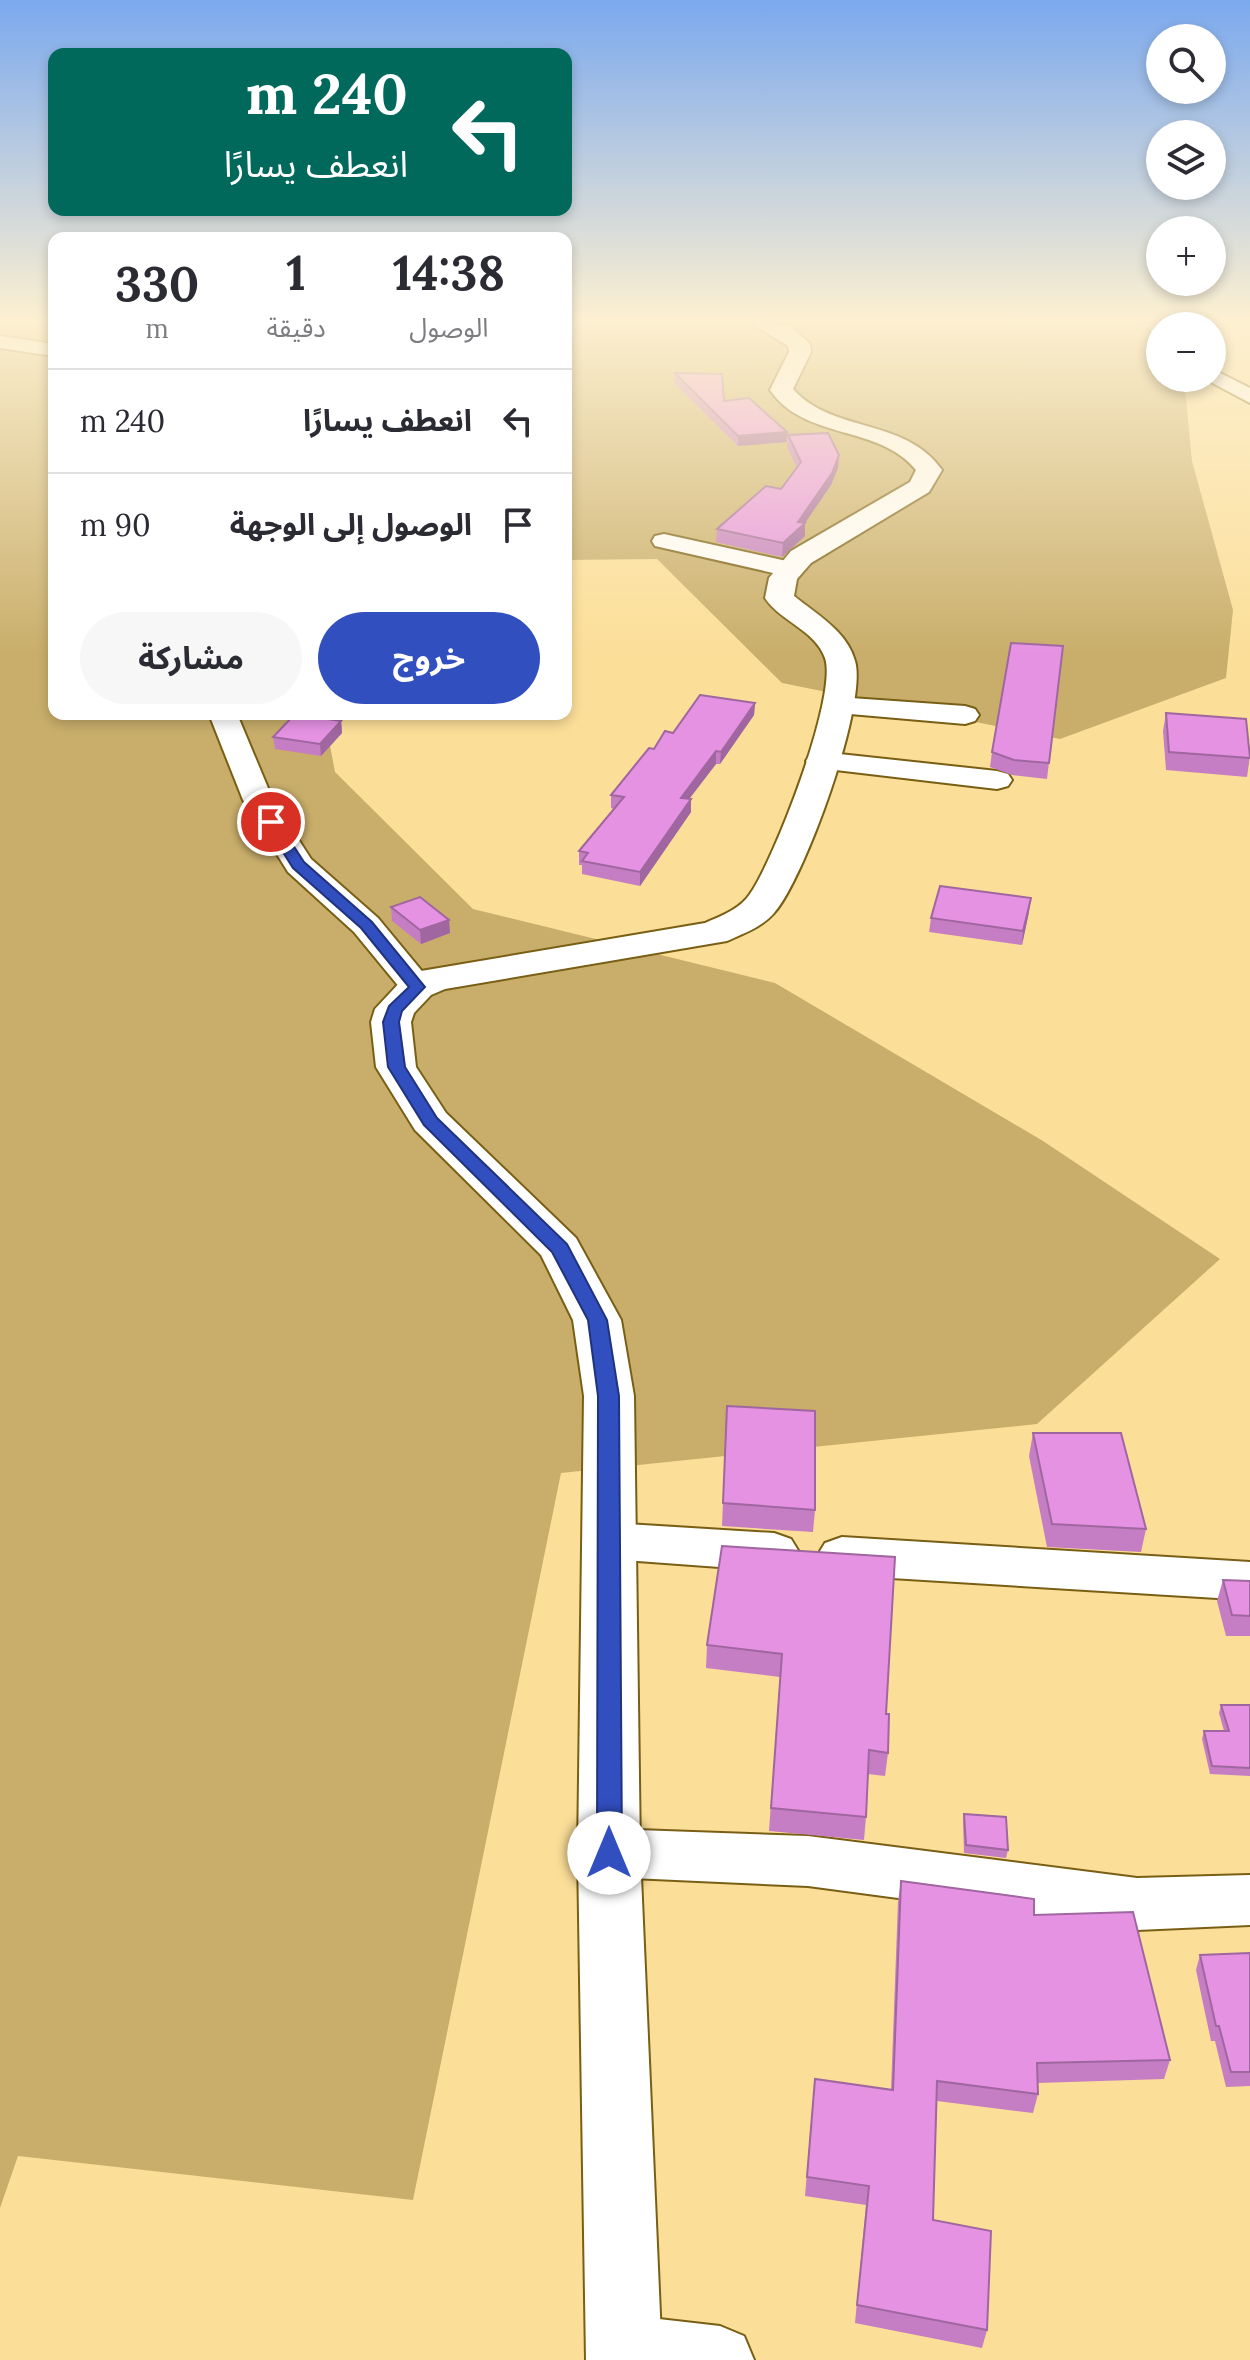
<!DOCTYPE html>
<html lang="ar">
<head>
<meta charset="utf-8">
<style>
  body { margin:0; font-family:Lora,"Noto Sans Arabic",serif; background:#f7f7f7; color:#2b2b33; direction:rtl; height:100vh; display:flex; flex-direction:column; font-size:30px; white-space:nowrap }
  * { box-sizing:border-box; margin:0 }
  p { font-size:26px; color:#7c7c81 }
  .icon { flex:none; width:44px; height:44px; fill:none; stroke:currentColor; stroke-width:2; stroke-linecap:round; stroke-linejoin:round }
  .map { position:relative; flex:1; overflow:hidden; direction:ltr }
  .details { position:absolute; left:48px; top:232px; width:524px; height:488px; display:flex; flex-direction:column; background:#fff; border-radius:16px; box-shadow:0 4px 12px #0003; direction:rtl }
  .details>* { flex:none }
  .top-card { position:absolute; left:48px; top:48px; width:524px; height:168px; border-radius:16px; box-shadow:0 4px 12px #0003; direction:rtl; background:#00695c; color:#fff; overflow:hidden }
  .controls { position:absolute; left:1146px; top:24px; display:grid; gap:16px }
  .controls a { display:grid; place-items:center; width:80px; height:80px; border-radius:50%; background:#fff; box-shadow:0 4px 12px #0003; font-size:40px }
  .pin { position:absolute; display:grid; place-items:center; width:68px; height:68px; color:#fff; margin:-34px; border:4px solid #fff; border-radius:50%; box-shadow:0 2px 8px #0007 }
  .me { position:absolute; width:88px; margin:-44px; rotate:0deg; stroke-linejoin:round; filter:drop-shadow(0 0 6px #0008) }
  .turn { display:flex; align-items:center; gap:28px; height:168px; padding:0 32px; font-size:36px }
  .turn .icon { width:104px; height:104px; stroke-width:2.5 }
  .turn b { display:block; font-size:56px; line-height:68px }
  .eta { display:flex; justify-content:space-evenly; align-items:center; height:136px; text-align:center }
  .eta b { font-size:48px; font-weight:700; line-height:56px }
  .button { display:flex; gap:16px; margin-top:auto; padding:16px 32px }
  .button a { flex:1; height:92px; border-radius:48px; background:#324fc0; color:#fff; font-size:32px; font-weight:700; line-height:92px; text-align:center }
  .button a+a { background:#f7f7f7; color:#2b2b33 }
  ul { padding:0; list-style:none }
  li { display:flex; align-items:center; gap:24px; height:104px; padding:0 32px; border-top:2px solid #e1e1e2 }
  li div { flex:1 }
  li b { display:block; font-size:30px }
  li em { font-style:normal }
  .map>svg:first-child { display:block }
  .green { fill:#c9ae6b }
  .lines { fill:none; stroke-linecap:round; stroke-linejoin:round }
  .street-casing { stroke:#795f14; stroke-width:4 }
  .primary-casing { stroke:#795f14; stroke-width:4 }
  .street { fill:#fff; fill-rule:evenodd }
  .primary { fill:#fff; fill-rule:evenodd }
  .wall { fill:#c57ec3 }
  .shaded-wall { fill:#a0669f }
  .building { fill:#e592e3; stroke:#a0669f; stroke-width:2 }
  .route { fill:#324fc0; stroke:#20337d; stroke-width:2 }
</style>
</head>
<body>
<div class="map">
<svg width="1250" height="2360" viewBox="0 0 1250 2360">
  <rect width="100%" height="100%" fill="#fbde98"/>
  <!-- green -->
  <g class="green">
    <polygon points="0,323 54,323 54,714 324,714 335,772 473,909 775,983 1043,1141 1220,1259 1037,1424 561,1473 413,2200 18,2156 0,2208"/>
    <polygon points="566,323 1170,323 1160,326 1160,378 1184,378 1192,461 1233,610 1226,678 1060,739 782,683 657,559 566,560"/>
  </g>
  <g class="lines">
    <defs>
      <g id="street">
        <polygon points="1139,323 1165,326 1160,326 1160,337"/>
        <polygon points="0,336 54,344 54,356 0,348"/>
        <polygon points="1212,369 1250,388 1250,403 1205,379 1212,378"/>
        <polygon points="664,534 800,564 804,569 791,577 655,546 652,541 655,536"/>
        <polygon points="837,697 965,706 975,709 979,715 975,721 965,724 827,712 823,706 827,700"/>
        <polygon points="209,714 237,714 273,800 311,859 378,918 435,987 429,994 417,998 405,994 354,932 288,872 243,800"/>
        <polygon points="821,752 997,771 1008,774 1012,780 1008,786 997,789 810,767 806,761 810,755"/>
        <polygon points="610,1523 774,1533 791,1539 799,1552 791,1565 774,1571 610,1559 593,1554 586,1541 593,1528"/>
        <polygon points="842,1537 1250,1562 1250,1600 842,1575 825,1569 817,1556 825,1543"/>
        <polygon points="609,1829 808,1836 1137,1878 1250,1875 1250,1925 1137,1930 808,1886 609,1877 589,1870 581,1853 589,1836"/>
        <polygon points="624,2315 720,2326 744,2336 754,2360 594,2360 590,2349 600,2325"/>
      </g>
      <path id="primary" d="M751,323L789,325L810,344L811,352L793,389C833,434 905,417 942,470L929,492L811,563L797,579L794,596C816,614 847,631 855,661C868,703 804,880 774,913C762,927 744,933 727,941L445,989L431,995L414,1013L411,1022L416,1067L446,1113L576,1238L621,1320L634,1396L640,1853L662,2360H586L578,1853L584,1396L573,1320L541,1255L415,1130L376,1067L371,1022L375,1009L403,979L421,971L705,923C721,916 740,909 750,894C774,860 838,696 825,658C815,630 780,621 765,598L769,578L791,551L910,482L916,470C879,424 805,441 770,390L789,352L788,346Z"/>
    </defs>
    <!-- street casing -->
    <use href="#street" class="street-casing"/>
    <!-- primary casing -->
    <use href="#primary" class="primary-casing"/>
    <!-- street -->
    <use href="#street" class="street"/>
    <!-- primary -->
    <use href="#primary" class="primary"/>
  </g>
  <!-- wall -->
  <g class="wall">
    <polygon points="675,373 724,401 787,432 787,442 738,446 674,383"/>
    <polygon points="788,435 839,455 838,468 831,485 805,523 805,536 782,557 716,542 717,529 781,489 797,468 787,447"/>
    <polygon points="1063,646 1047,779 1012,775 990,767 992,752"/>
    <polygon points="755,703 754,715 720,764 716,764 689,799 691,799 691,812 640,886 582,874 582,865 579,865 579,851 614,809 611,808 611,795 673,733"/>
    <polygon points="1166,713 1250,756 1247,777 1166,770 1163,731"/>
    <polygon points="341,721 342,733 321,756 275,749 273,737"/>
    <polygon points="391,907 449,920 450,933 421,944 392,921"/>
    <polygon points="1029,912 1022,945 929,932 931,918"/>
    <polygon points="727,1406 815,1510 813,1532 722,1526"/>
    <polygon points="1033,1433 1146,1529 1141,1552 1047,1547 1029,1456"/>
    <polygon points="722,1546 886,1714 888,1753 885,1776 868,1774 866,1817 864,1840 769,1831 780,1677 706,1668 707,1645"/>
    <polygon points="1223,1580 1250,1581 1250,1636 1226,1636 1217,1601"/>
    <polygon points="1221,1705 1250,1705 1250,1776 1210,1774 1202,1739 1204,1731 1224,1731 1219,1713"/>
    <polygon points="964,1814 1008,1850 1006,1858 964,1853 963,1822"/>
    <polygon points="901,1881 1034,1915 1170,2060 1164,2079 1037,2083 1038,2094 1033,2113 937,2101 933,2220 987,2330 982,2348 855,2323 866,2205 805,2196 813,2099 891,2090 898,1901"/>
    <polygon points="1250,1953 1250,2086 1226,2087 1215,2041 1211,2041 1196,1970 1200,1955"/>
  </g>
  <!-- shaded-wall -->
  <g class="shaded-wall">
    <polygon points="787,432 787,442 738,446 738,436"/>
    <polygon points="839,455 838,468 831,485 805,523 805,536 782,557 783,543 798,522"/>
    <polygon points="755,703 754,715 720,764 721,752"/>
    <polygon points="341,721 342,733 321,756 320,744"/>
    <polygon points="716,751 716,764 680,811 681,798"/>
    <polygon points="691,799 691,812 640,886 640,872"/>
    <polygon points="1031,898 1029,912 1022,945 1023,931"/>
    <polygon points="449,920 450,933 421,944 420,930"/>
  </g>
  <!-- building -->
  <g class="building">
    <polygon points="675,373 722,374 724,401 749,398 787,432 738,436"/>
    <polygon points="828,433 839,455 832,473 798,522 805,523 783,543 717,529 766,486 781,489 801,462 788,435"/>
    <polygon points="1011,643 1063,646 1049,763 1014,760 992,752"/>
    <polygon points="700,695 755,703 721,752 716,751 681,798 691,799 640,872 582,861 588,853 579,851 624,797 611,795 649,748 654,749 665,731 673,733"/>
    <polygon points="1166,713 1246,719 1250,758 1169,752"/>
    <polygon points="295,714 341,721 320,744 273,737"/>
    <polygon points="940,886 1031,898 1023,931 931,918"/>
    <polygon points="420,897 449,920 420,930 391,907"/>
    <polygon points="727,1406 815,1411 815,1510 723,1503"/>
    <polygon points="1033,1433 1121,1433 1146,1529 1052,1524"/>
    <polygon points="722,1546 895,1557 886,1714 889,1714 888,1753 869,1750 866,1817 771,1808 782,1654 707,1645"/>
    <polygon points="1223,1580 1250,1581 1250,1616 1232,1615"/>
    <polygon points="1221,1705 1250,1705 1250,1768 1212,1766 1204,1731 1229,1731"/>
    <polygon points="964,1814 1006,1817 1008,1850 966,1845"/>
    <polygon points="901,1881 1034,1899 1034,1915 1133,1912 1170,2060 1037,2063 1038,2094 937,2081 933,2220 991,2231 987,2330 857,2305 869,2186 807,2177 815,2079 893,2090"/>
    <polygon points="1250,1953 1250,2072 1231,2072 1219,2026 1216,2026 1200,1955"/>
  </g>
  <!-- sky -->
  <linearGradient id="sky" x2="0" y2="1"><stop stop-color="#7ba9ee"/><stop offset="0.49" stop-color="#fdf0d1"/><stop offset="1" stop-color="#fdf0d1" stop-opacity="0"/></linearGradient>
  <rect width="1250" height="654" fill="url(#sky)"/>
  <!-- route -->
  <polygon class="route" points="266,819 276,819 304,862 372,922 425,987 402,1011 399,1022 405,1067 437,1118 567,1244 607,1320 619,1396 622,1853 618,1861 609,1865 600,1861 597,1853 598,1396 588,1320 552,1252 424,1125 388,1067 383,1022 389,1006 409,987 361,928 293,868 264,822"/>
</svg>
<div class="controls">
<a><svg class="icon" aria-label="search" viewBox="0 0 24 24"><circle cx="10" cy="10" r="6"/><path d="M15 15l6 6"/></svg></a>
<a><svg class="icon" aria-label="layers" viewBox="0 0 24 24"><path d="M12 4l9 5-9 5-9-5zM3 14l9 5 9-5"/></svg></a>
<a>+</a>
<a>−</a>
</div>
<div class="pin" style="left:271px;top:822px;background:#d93025"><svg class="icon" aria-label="arrive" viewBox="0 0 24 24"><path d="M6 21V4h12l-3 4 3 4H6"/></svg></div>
<svg class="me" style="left:609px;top:1853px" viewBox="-20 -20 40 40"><circle r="19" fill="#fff"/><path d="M0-13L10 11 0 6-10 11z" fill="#324fc0"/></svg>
<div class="top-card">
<div class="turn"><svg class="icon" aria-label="left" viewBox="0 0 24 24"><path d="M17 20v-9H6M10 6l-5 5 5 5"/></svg><div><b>240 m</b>انعطف يسارًا</div></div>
</div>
<section class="details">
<div class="eta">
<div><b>14:38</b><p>الوصول</p></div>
<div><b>1</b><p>دقيقة</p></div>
<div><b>330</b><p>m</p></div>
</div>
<ul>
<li><svg class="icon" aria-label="left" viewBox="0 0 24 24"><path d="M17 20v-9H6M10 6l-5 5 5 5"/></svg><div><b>انعطف يسارًا</b></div><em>240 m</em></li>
<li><svg class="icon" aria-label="arrive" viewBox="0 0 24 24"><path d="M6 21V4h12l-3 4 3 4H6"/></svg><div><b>الوصول إلى الوجهة</b></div><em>90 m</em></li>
</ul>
<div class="button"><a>خروج</a><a>مشاركة</a></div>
</section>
</div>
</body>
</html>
